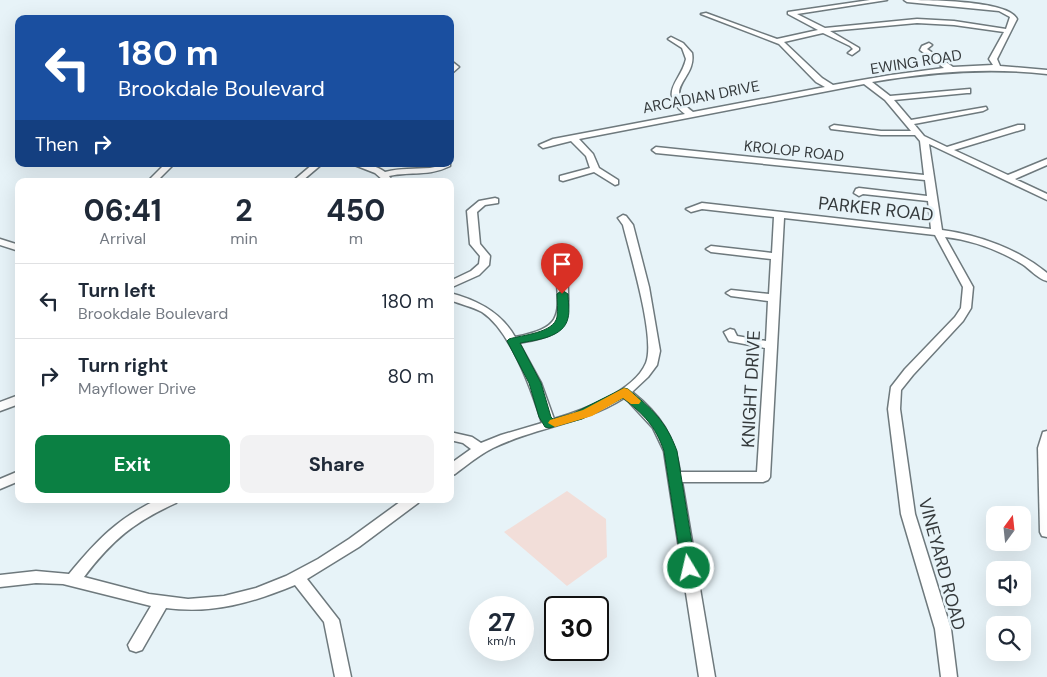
<!DOCTYPE html>
<html lang="en">
<head>
<meta charset="utf-8">
<style>
  body { margin:0; font-family:"DM Sans",sans-serif; background:#f2f2f3; color:#1f2937; height:100vh; display:flex; flex-direction:column; font-size:19px; white-space:nowrap }
  * { box-sizing:border-box; margin:0 }
  p { font-size:16px; color:#747a83 }
  .icon { flex:none; width:28px; height:28px; fill:none; stroke:currentColor; stroke-width:2; stroke-linecap:round; stroke-linejoin:round }
  .map { position:relative; flex:1; overflow:hidden }
  .side { position:absolute; left:15px; top:178px; width:439px; height:325px; display:flex; flex-direction:column; background:#fff; border-radius:10px; box-shadow:0 5px 20px #0002 }
  .side>* { flex:none }
  .top-card { position:absolute; left:15px; top:15px; width:439px; height:152px; border-radius:10px; box-shadow:0 5px 20px #0002; background:#1a4fa0; color:#fff; overflow:hidden }
  .needle { width:32px; rotate:15deg }
  .fabs { position:absolute; left:986px; top:506px; display:grid; gap:10px }
  .fabs a { display:grid; place-items:center; width:45px; height:45px; border-radius:10px; background:#fff; box-shadow:0 5px 20px #0002; font-size:25px }
  .speed { position:absolute; left:469px; top:596px; display:flex; gap:10px; font-size:25px; font-weight:700; text-align:center }
  .speed>* { display:grid; place-content:center; width:65px; height:65px; border-radius:50%; background:#fff; box-shadow:0 5px 20px #0002; line-height:1 }
  .speed small { font-size:12px; font-weight:400 }
  .speed .limit { border:2px solid #111; border-radius:8px; background:#fff; color:#111 }
  .pin { position:absolute; display:grid; place-items:center; width:42px; height:42px; color:#fff; margin:-51px -21px; border-radius:50% 50% 50% 0; rotate:-45deg; box-shadow:0 0 5px #0007 }
  .pin .icon { rotate:45deg }
  .me { position:absolute; width:55px; margin:-28px; rotate:351deg; stroke-linejoin:round; filter:drop-shadow(0 0 4px #0008) }
  .turn { display:flex; align-items:center; gap:18px; height:105px; padding:0 20px; font-size:22px }
  .turn .icon { width:65px; height:65px; stroke-width:2.5 }
  .turn b { display:block; font-size:35px; line-height:42px }
  .then { display:flex; align-items:center; height:48px; padding:0 20px; background:#0003; gap:10px; font-size:19px }
  .eta { display:flex; justify-content:space-evenly; align-items:center; height:85px; text-align:center }
  .eta b { font-size:30px; font-weight:700; line-height:35px }
  .action { display:flex; gap:10px; margin-top:auto; padding:10px 20px }
  .action a { flex:1; height:58px; border-radius:10px; background:#0b8043; color:#fff; font-size:20px; font-weight:700; line-height:58px; text-align:center }
  .action a+a { background:#f2f2f3; color:#1f2937 }
  ul { padding:0; list-style:none }
  li { display:flex; align-items:center; gap:15px; height:75px; padding:0 20px; border-top:1px solid #e0e1e3 }
  li div { flex:1 }
  li b { display:block; font-size:19px }
  li em { font-style:normal }
  .map>svg:first-child { display:block }
  .green { fill:#f2ded9 }
  .lines { fill:none; stroke-linecap:round; stroke-linejoin:round }
  .minor-casing { stroke:#6e797d; stroke-width:3 }
  .minor { fill:#fff; fill-rule:evenodd }
  .route { fill:#0b8043; stroke:#07532c }
  .slow { fill:#f59e0b }
  .labels { text-anchor:middle; dominant-baseline:central; stroke-width:5; stroke-linejoin:round; paint-order:stroke }
  .far-street-label { font-size:15px; fill:#353a3c; stroke:#e7f3f8 }
  .street-label { font-size:18px; fill:#353a3c; stroke:#e7f3f8 }
</style>
</head>
<body>
<div class="map">
<svg width="1047" height="677" viewBox="0 0 1047 677">
  <rect width="100%" height="100%" fill="#e7f3f8"/>
  <!-- green -->
  <polygon class="green" points="567,491 606,519 607,557 567,586 504,532"/>
  <g class="lines">
    <defs>
      <g id="minor">
        <path d="M870,0H887L797,14L825,28L917,19L954,21L1006,29L1010,17L999,11L907,2L904,0C924,0 1009,0 1017,19L997,59L1000,66L1047,70V74C987,67 930,72 872,82L890,96L970,89V93H967L894,100L911,120L986,107L987,109L983,111L914,124L924,136L947,147L1018,125H1024V129L954,150L1008,175L1047,159V165L1015,179L1047,194V200L929,144L942,230C979,235 1018,249 1047,273V281C1038,279 1030,269 1022,264C999,250 971,240 945,237L973,287L971,308L963,321L913,375L901,390L900,409L915,514L951,629L957,677H941L935,629L901,514L888,409L891,387L905,369L955,317L961,308L963,287L935,235L784,218L770,477L768,480L763,482H682L715,677H699L664,451L653,428L628,401L624,398C583,424 536,427 493,448C479,455 467,465 455,474L450,476V464L471,449L463,443L450,440V432L472,437L481,443L501,435L542,423C532,391 511,331 482,312C473,307 460,304 450,300V293C477,300 501,312 515,337C565,327 559,315 556,270L557,268H565C568,276 568,287 568,295C570,333 551,337 519,343L541,383L554,419C581,411 634,392 646,363C656,338 630,254 623,225L618,218L623,215L626,216L633,225L649,287L660,351L657,365L648,377L632,392C661,415 674,436 680,472H757L765,348L729,341L724,332L730,329L734,330L737,336L766,341L768,301L731,296L726,293L731,290L769,294L771,259L711,252L706,249L711,246L772,253L774,217L702,209L691,212L686,209L702,203L931,229L928,201L863,194L859,196L854,193L856,189L859,188L927,196L925,180L656,153L652,150L656,147L924,175L920,141L915,135H881L831,129L830,127L834,125L881,131H911L885,100L864,84L579,139L593,154L599,168L618,180V184L615,185L594,172L563,181L560,180V176L590,168L586,156L571,141L543,148L539,145L553,139L685,114C657,92 681,82 686,59L682,48L668,39L671,37L683,43L692,53C697,79 660,88 693,112L825,87L816,82L779,44L701,14L706,13L777,39L818,30L788,14V12ZM917,23L954,25L1004,32L989,59L993,65L953,67L927,49L932,45L929,43L922,46L920,50L944,68L891,75L833,85L822,78L784,42L823,33L850,46L853,49L848,53L852,55L859,50V48L830,31Z"/>
        <polygon points="450,60 459,67 450,75"/>
        <path d="M450,162V166C428,177 412,171 389,176L391,179L389,181H384L375,173L352,164C362,163 376,165 385,172C400,168 414,169 430,168C437,167 442,164 450,164Z"/>
        <polygon points="165,164 174,164 157,181 148,181"/>
        <polygon points="313,164 322,164 302,181 293,181"/>
        <polygon points="495,198 498,199 498,203 485,205 477,212 480,244 490,256 489,265 479,275 450,288 450,281 471,271 479,264 480,256 470,244 467,211 479,201"/>
        <polygon points="0,239 19,245 19,251 0,245"/>
        <polygon points="19,395 19,404 0,411 0,402"/>
        <polygon points="1047,431 1047,537 1042,536 1040,532 1038,448 1043,432"/>
        <polygon points="19,471 19,481 0,489 0,479"/>
        <path d="M159,499H178L176,503C134,522 112,540 84,577L149,594L188,599L224,596L256,588L286,576L318,559L349,539L404,499H420L418,503L359,547L307,579L339,620L351,677H335L324,622L295,585C251,603 214,614 166,608L142,650L136,652L130,650L128,645L151,606L63,584L36,583L0,587V575L36,571L69,574C97,540 119,517 159,499Z"/>
      </g>
    </defs>
    <!-- minor casing -->
    <use href="#minor" class="minor-casing"/>
    <!-- minor -->
    <use href="#minor" class="minor"/>
  </g>
  <!-- route -->
  <path class="route" d="M562,290L568,294C568,301 570,311 568,318C564,338 535,340 520,343L541,383L551,417L553,419L574,413L624,388L628,389C652,409 666,421 677,451L696,568L694,572L689,574L684,572L682,568L664,451C655,425 644,415 623,398L582,419L549,428L545,427L539,417L529,383L507,341L509,339C522,335 554,333 557,317C558,310 557,301 557,294Z"/>
  <!-- slow -->
  <polygon class="slow" points="624,388 628,389 641,401 639,404 631,404 623,398 592,416 555,427 548,423 550,420 583,410"/>
  <g class="labels">
    <!-- far-street labels -->
    <g class="far-street-label">
      <text transform="translate(916 62) rotate(-9)">EWING ROAD</text>
      <text transform="translate(701 97) rotate(-11)">ARCADIAN DRIVE</text>
      <text transform="translate(794 151) rotate(6)">KROLOP ROAD</text>
    </g>
    <!-- street labels -->
    <g class="street-label">
      <text transform="translate(876 209) rotate(6)">PARKER ROAD</text>
      <text transform="translate(751 389) rotate(-87)">KNIGHT DRIVE</text>
      <text transform="translate(942 564) rotate(75)">VINEYARD ROAD</text>
    </g>
  </g>
</svg>
<div class="fabs">
<a><svg class="needle" viewBox="-14 -14 28 28"><path d="M0-13l5 13h-10z" fill="#e53935"/><path d="M0 13l5-13h-10z" fill="#747a83"/></svg></a>
<a><svg class="icon" aria-label="sound" viewBox="0 0 24 24"><path d="M4 9h4l5-4v14l-5-4H4zM17 9q2 3 0 6"/></svg></a>
<a><svg class="icon" aria-label="search" viewBox="0 0 24 24"><circle cx="10" cy="10" r="6"/><path d="M15 15l6 6"/></svg></a>
</div>
<div class="speed"><div>27<small>km/h</small></div><div class="limit">30</div></div>
<div class="pin" style="left:562px;top:294px;background:#d93025"><svg class="icon" aria-label="arrive" viewBox="0 0 24 24"><path d="M6 21V4h12l-3 4 3 4H6"/></svg></div>
<svg class="me" style="left:689px;top:568px" viewBox="-20 -20 40 40"><circle r="17" fill="#0b8043" stroke="#fff" stroke-width="3"/><path d="M0-11L8 9 0 5-8 9z" fill="#fff"/></svg>
<div class="top-card">
<div class="turn"><svg class="icon" aria-label="left" viewBox="0 0 24 24"><path d="M17 20v-9H6M10 6l-5 5 5 5"/></svg><div><b>180 m</b>Brookdale Boulevard</div></div>
<div class="then">Then<svg class="icon" aria-label="right" viewBox="0 0 24 24"><path d="M7 20v-9h11M14 6l5 5-5 5"/></svg></div>
</div>
<section class="side">
<div class="eta">
<div><b>06:41</b><p>Arrival</p></div>
<div><b>2</b><p>min</p></div>
<div><b>450</b><p>m</p></div>
</div>
<ul>
<li><svg class="icon" aria-label="left" viewBox="0 0 24 24"><path d="M17 20v-9H6M10 6l-5 5 5 5"/></svg><div><b>Turn left</b><p>Brookdale Boulevard</p></div><em>180 m</em></li>
<li><svg class="icon" aria-label="right" viewBox="0 0 24 24"><path d="M7 20v-9h11M14 6l5 5-5 5"/></svg><div><b>Turn right</b><p>Mayflower Drive</p></div><em>80 m</em></li>
</ul>
<div class="action"><a>Exit</a><a>Share</a></div>
</section>
</div>
</body>
</html>
